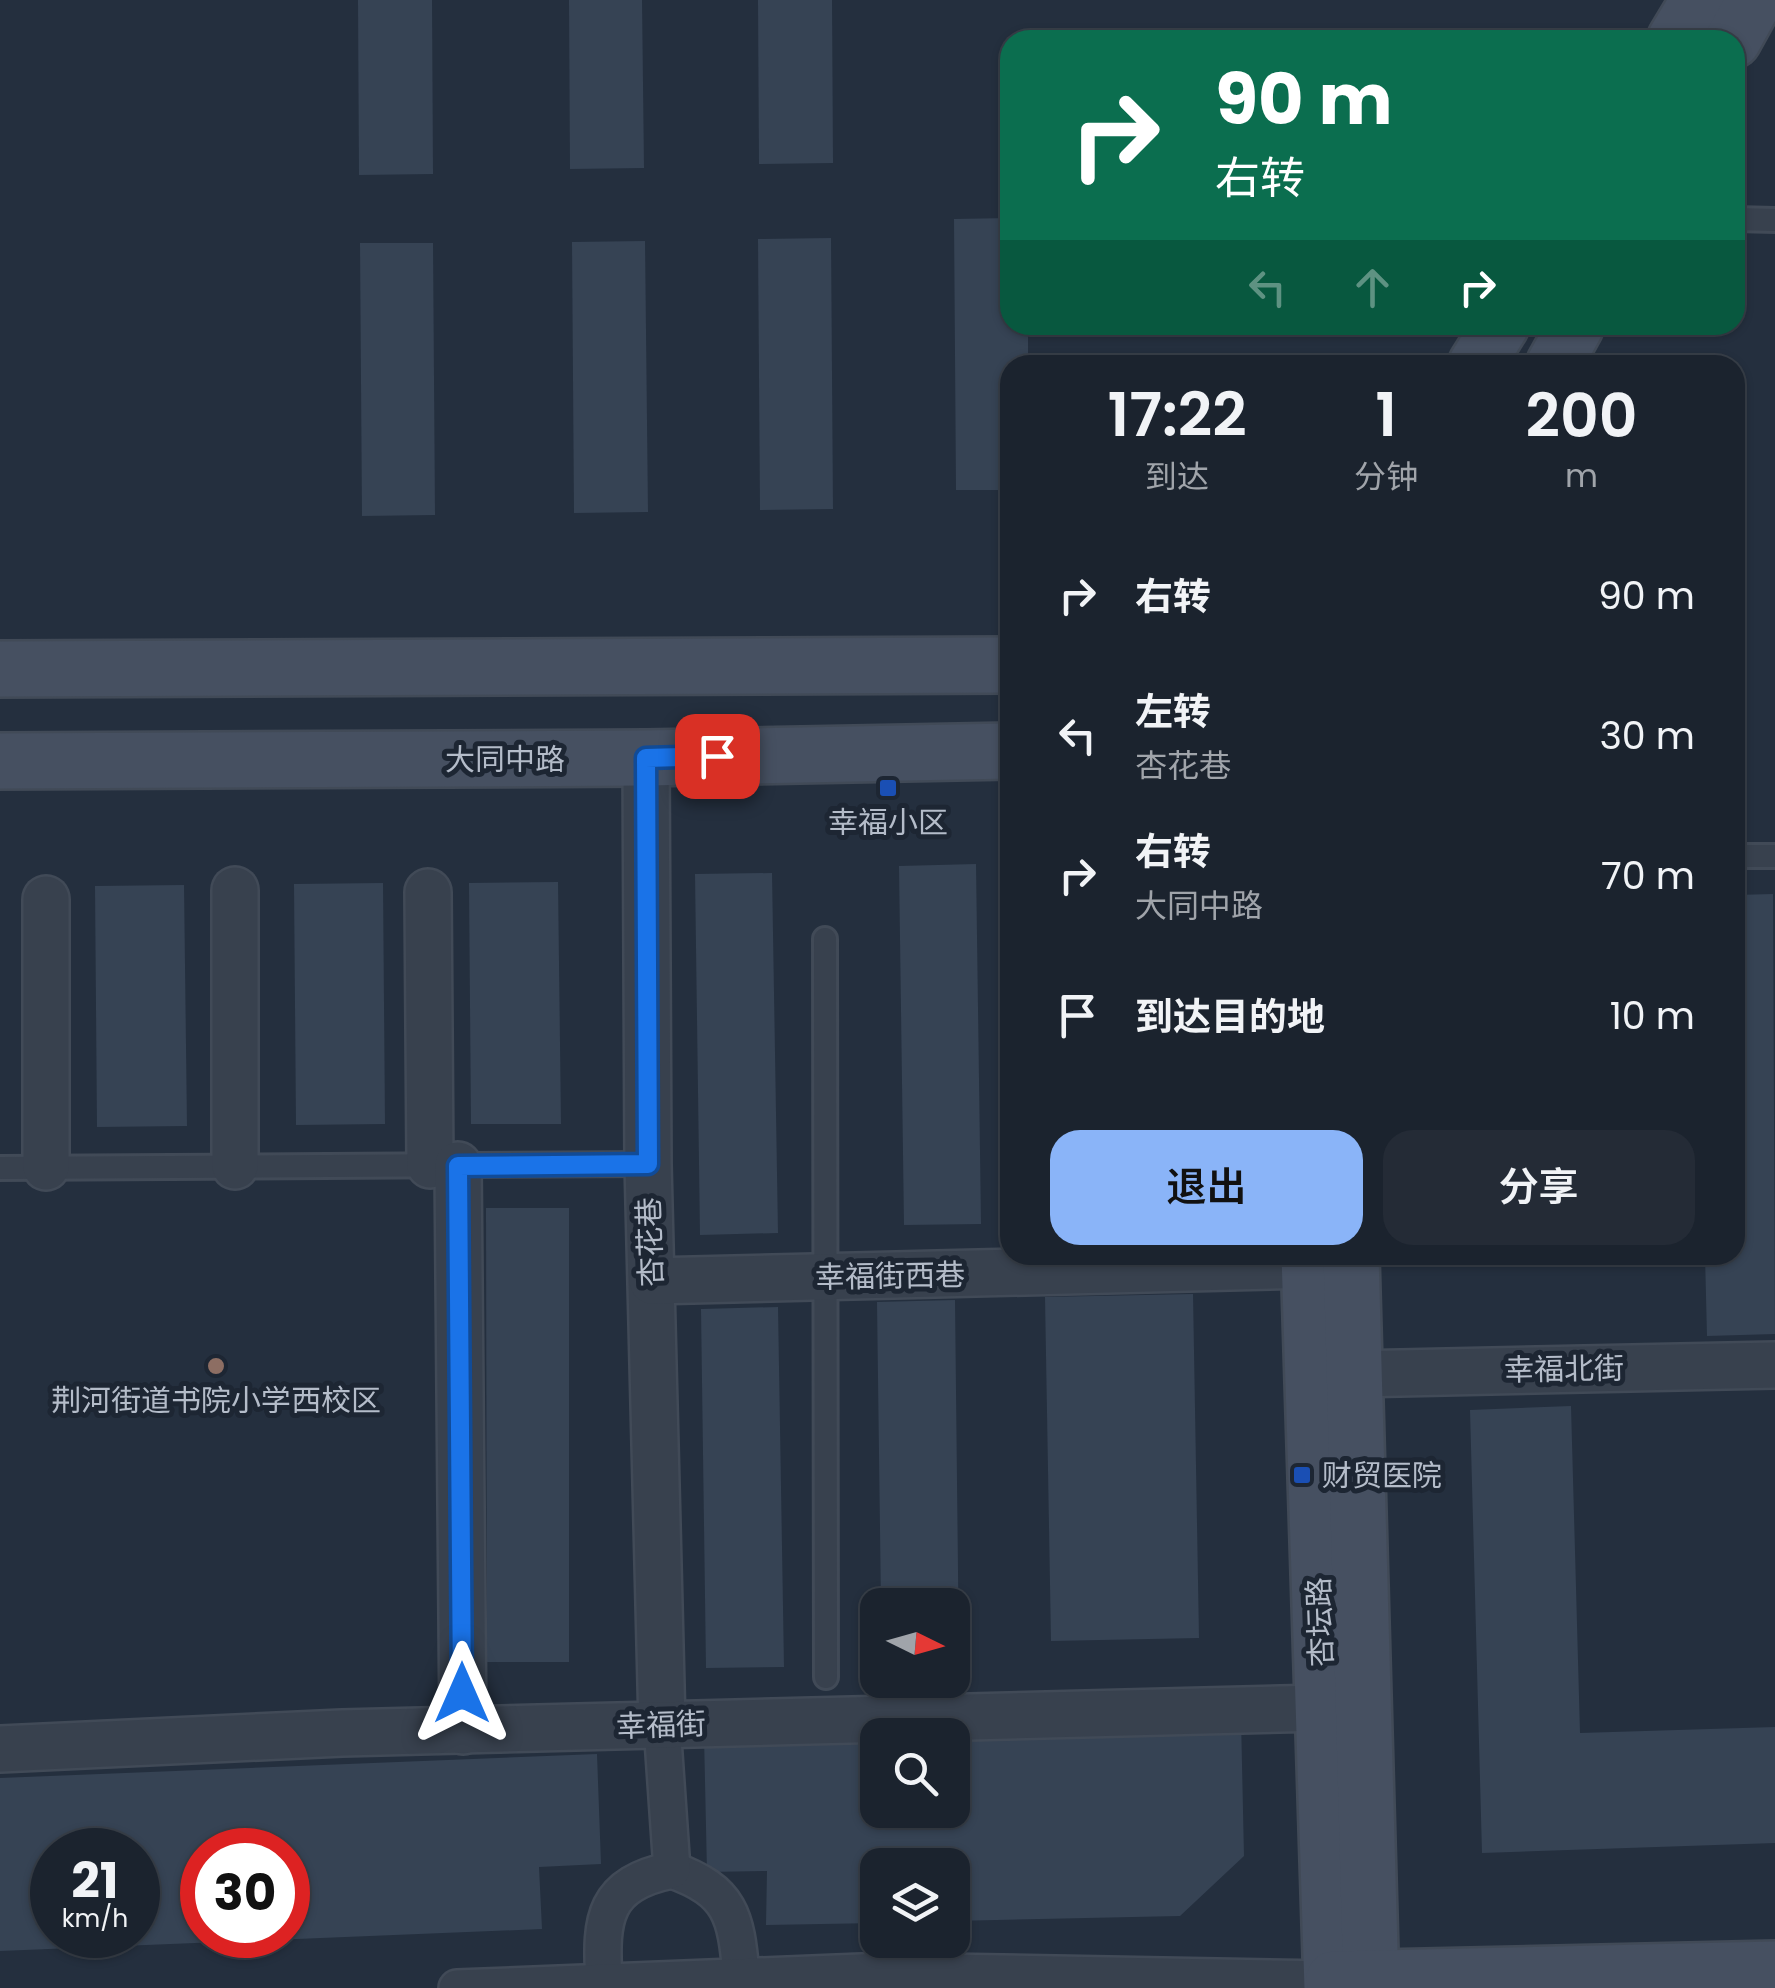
<!DOCTYPE html>
<html lang="zh">
<head>
<meta charset="utf-8">
<style>
  body { margin:0; font-family:Poppins,"Noto Sans SC",sans-serif; background:#242b36; color:#f1f3f6; height:100vh; display:flex; flex-direction:column; font-size:38px; white-space:nowrap }
  * { box-sizing:border-box; margin:0 }
  p { font-size:32px; color:#a0a4aa }
  .icon { flex:none; width:55px; height:55px; fill:none; stroke:currentColor; stroke-width:2; stroke-linecap:round; stroke-linejoin:round }
  .map { position:relative; flex:1; overflow:hidden }
  .side { position:absolute; left:1000px; top:355px; width:745px; height:910px; display:flex; flex-direction:column; background:#1b232e; border-radius:30px; box-shadow:0 2px 8px #0004,0 0 0 2px #39404a }
  .side>* { flex:none }
  .banner { position:absolute; left:1000px; top:30px; width:745px; height:305px; border-radius:30px; box-shadow:0 2px 8px #0004,0 0 0 2px #39404a; background:#0b6e4f; color:#fff; overflow:hidden }
  .needle { width:65px; rotate:95deg }
  .buttons { position:absolute; left:860px; top:1588px; display:grid; gap:20px }
  .buttons a { display:grid; place-items:center; width:110px; height:110px; border-radius:20px; background:#1b232e; box-shadow:0 2px 8px #0004,0 0 0 2px #39404a; font-size:50px }
  .speed { position:absolute; left:30px; top:1828px; display:flex; gap:20px; font-size:50px; font-weight:700; text-align:center }
  .speed>* { display:grid; place-content:center; width:130px; height:130px; border-radius:50%; background:#1b232e; box-shadow:0 2px 8px #0004,0 0 0 2px #39404a; line-height:1 }
  .speed small { font-size:25px; font-weight:400 }
  .speed .limit { border:15px solid #d22; background:#fff; color:#111 }
  .pin { position:absolute; display:grid; place-items:center; width:85px; height:85px; color:#fff; margin:-42px; border-radius:20px; box-shadow:0 5px 15px #0006 }
  .me { position:absolute; width:110px; margin:-55px; rotate:0deg; stroke-linejoin:round; filter:drop-shadow(0 0 8px #0008) }
  .turn { display:flex; align-items:center; gap:35px; height:210px; padding:0 50px; font-size:45px }
  .turn .icon { width:130px; height:130px; stroke-width:2.5 }
  .turn b { display:block; font-size:70px; line-height:85px }
  .lanes { display:flex; align-items:center; height:95px; padding:0 50px; background:#0003; justify-content:center; gap:50px; direction:ltr }
  .lanes .off { opacity:.35 }
  .eta { display:flex; justify-content:space-evenly; align-items:center; height:170px; text-align:center }
  .eta b { font-size:60px; font-weight:600; line-height:70px }
  .action { display:flex; gap:20px; margin-top:auto; padding:20px 50px }
  .action a { flex:1; height:115px; border-radius:30px; background:#8ab4f8; color:#111; font-size:40px; font-weight:600; line-height:115px; text-align:center }
  .action a+a { background:#242b36; color:#f1f3f6 }
  ul { padding:0; list-style:none }
  li { display:flex; align-items:center; gap:30px; height:140px; padding:0 50px }
  li div { flex:1 }
  li b { display:block; font-size:38px }
  li em { font-style:normal }
  .map>svg:first-child { display:block }
  .building { fill:#364354; fill-rule:evenodd }
  .lines { fill:none; stroke-linecap:round; stroke-linejoin:round }
  .service-casing { stroke:#414a57; stroke-width:28 }
  .pedestrian-casing { stroke:#414a57; stroke-width:40 }
  .minor-casing { stroke:#414a57; stroke-width:50 }
  .secondary-casing { stroke:#414a57; stroke-width:60 }
  .service { stroke:#38414e; stroke-width:22 }
  .pedestrian { stroke:#38414e; stroke-width:35 }
  .minor { stroke:#38414e; stroke-width:45 }
  .secondary { stroke:#465061; stroke-width:55 }
  .route-casing { stroke:#114b97; stroke-width:25 }
  .route { stroke:#1a73e8; stroke-width:18 }
  .transit-dot { fill:#1a4fb4; stroke:#1d2633; stroke-width:4 }
  .education-dot { fill:#8d6e63; stroke:#1d2633; stroke-width:4 }
  .labels { text-anchor:middle; dominant-baseline:central; stroke-width:10; stroke-linejoin:round; paint-order:stroke }
  .street-label { font-size:30px; fill:#b4bcc9; stroke:#1d2633 }
  .poi-label { font-size:30px; fill:#b4bcc9; stroke:#1d2633 }
</style>
</head>
<body>
<div class="map">
<svg width="1775" height="1988" viewBox="0 0 1775 1988">
  <rect width="100%" height="100%" fill="#242f3e"/>
  <!-- building -->
  <g class="building">
    <polygon points="358,0 432,0 433,174 359,175"/>
    <polygon points="569,0 642,0 644,168 570,169"/>
    <polygon points="758,0 832,0 833,163 759,164"/>
    <polygon points="1010,218 1010,325 1028,325 1028,365 1010,365 1010,490 956,490 954,219"/>
    <polygon points="831,238 833,509 760,510 758,239"/>
    <polygon points="645,241 648,512 574,513 572,242"/>
    <polygon points="360,243 433,243 435,515 362,516"/>
    <polygon points="976,864 981,1224 904,1225 899,866"/>
    <polygon points="772,873 778,1233 700,1235 695,874"/>
    <polygon points="558,882 561,1124 471,1124 469,883"/>
    <polygon points="383,883 385,1124 296,1125 294,884"/>
    <polygon points="184,885 187,1126 97,1127 95,886"/>
    <polygon points="1773,894 1775,1334 1707,1336 1705,1255 1735,1255 1735,895"/>
    <polygon points="486,1208 569,1208 569,1662 487,1662"/>
    <polygon points="1193,1294 1199,1638 1051,1641 1045,1297"/>
    <polygon points="955,1300 959,1660 952,1660 952,1605 881,1605 877,1302"/>
    <polygon points="778,1307 784,1667 706,1668 701,1309"/>
    <polygon points="1571,1406 1580,1733 1775,1727 1775,1843 1482,1853 1470,1410"/>
    <path d="M1241,1718L1244,1856L1180,1916L952,1921V1865H878V1923L766,1925L767,1871L707,1872L704,1736ZM878,1735H952V1810H878Z"/>
    <path d="M597,1754L601,1864L539,1867L542,1929L0,1951V1778ZM52,1850H138V1935H52ZM202,1850H288V1935H202Z"/>
  </g>
  <g class="lines">
    <defs>
      <g id="service">
        <polyline points="1735,219 1775,220"/>
        <polyline points="1735,856 1775,856"/>
        <polyline points="825,939 826,1677"/>
        <polyline points="0,1168 648,1164"/>
      </g>
      <g id="pedestrian">
        <path d="M672,1870C731,1891 736,1916 741,1974"/>
        <path d="M604,1981C600,1917 604,1884 672,1870L662,1725"/>
        <polyline points="457,1988 886,1971 1331,1979"/>
      </g>
      <g id="minor">
        <polyline points="646,758 648,1164 662,1725"/>
        <polyline points="428,892 430,1165"/>
        <polyline points="458,1165 463,1731"/>
        <polyline points="235,1166 235,890"/>
        <polyline points="46,1167 46,899"/>
        <polyline points="652,1281 1309,1265"/>
        <polyline points="1354,1374 1775,1365"/>
        <polyline points="0,1749 342,1733 1322,1708"/>
      </g>
      <g id="secondary">
        <polyline points="1675,40 1699,0"/>
        <polyline points="1733,40 1755,0"/>
        <polyline points="1476,365 1501,325"/>
        <polyline points="1554,365 1576,325"/>
        <polyline points="0,669 1010,665"/>
        <polyline points="0,761 646,758 1010,751"/>
        <polyline points="1309,1255 1332,1988"/>
        <polyline points="1351,1255 1371,1988"/>
        <polyline points="1334,1979 1775,1969"/>
      </g>
    </defs>
    <!-- service casing -->
    <use href="#service" class="service-casing"/>
    <!-- pedestrian casing -->
    <use href="#pedestrian" class="pedestrian-casing"/>
    <!-- minor casing -->
    <use href="#minor" class="minor-casing"/>
    <!-- secondary casing -->
    <use href="#secondary" class="secondary-casing"/>
    <!-- service -->
    <use href="#service" class="service"/>
    <!-- pedestrian -->
    <use href="#pedestrian" class="pedestrian"/>
    <!-- minor -->
    <use href="#minor" class="minor"/>
    <!-- secondary -->
    <use href="#secondary" class="secondary"/>
  </g>
  <g class="lines">
    <defs>
      <polyline id="route" points="462,1693 458,1166 648,1164 646,758 717,756"/>
    </defs>
    <!-- route casing -->
    <use href="#route" class="route-casing"/>
    <!-- route -->
    <use href="#route" class="route"/>
  </g>
  <!-- markers -->
  <g class="transit-dot">
    <rect x="878" y="778" width="20" height="20" rx="5"/>
    <rect x="1292" y="1465" width="20" height="20" rx="5"/>
  </g>
  <circle class="education-dot" cx="216" cy="1366" r="10"/>
  <g class="labels">
    <!-- street labels -->
    <g class="street-label">
      <text x="505" y="759">大同中路</text>
      <text transform="translate(650 1242) rotate(-92)">杏花巷</text>
      <text transform="translate(890 1276) rotate(-1)">幸福街西巷</text>
      <text transform="translate(1564 1369) rotate(-1)">幸福北街</text>
      <text transform="translate(1320 1622) rotate(-92)">杏坛路</text>
      <text transform="translate(661 1725) rotate(-2)">幸福街</text>
    </g>
    <!-- poi labels -->
    <g class="poi-label">
      <text x="888" y="822">幸福小区</text>
      <text x="216" y="1400">荆河街道书院小学西校区</text>
      <text x="1322" y="1475" text-anchor="start">财贸医院</text>
    </g>
  </g>
</svg>
<div class="buttons">
<a><svg class="needle" viewBox="-14 -14 28 28"><path d="M0-13l5 13h-10z" fill="#e53935"/><path d="M0 13l5-13h-10z" fill="#a0a4aa"/></svg></a>
<a><svg class="icon" aria-label="search" viewBox="0 0 24 24"><circle cx="10" cy="10" r="6"/><path d="M15 15l6 6"/></svg></a>
<a><svg class="icon" aria-label="layers" viewBox="0 0 24 24"><path d="M12 4l9 5-9 5-9-5zM3 14l9 5 9-5"/></svg></a>
</div>
<div class="speed"><div>21<small>km/h</small></div><div class="limit">30</div></div>
<div class="pin" style="left:717px;top:756px;background:#d93025"><svg class="icon" aria-label="arrive" viewBox="0 0 24 24"><path d="M6 21V4h12l-3 4 3 4H6"/></svg></div>
<svg class="me" style="left:462px;top:1693px" viewBox="-20 -20 40 40"><path d="M0-17L14 15 0 8-14 15z" fill="#1a73e8" stroke="#fff" stroke-width="4"/></svg>
<div class="banner">
<div class="turn"><svg class="icon" aria-label="right" viewBox="0 0 24 24"><path d="M7 20v-9h11M14 6l5 5-5 5"/></svg><div><b>90 m</b>右转</div></div>
<div class="lanes"><svg class="icon off" aria-label="left" viewBox="0 0 24 24"><path d="M17 20v-9H6M10 6l-5 5 5 5"/></svg><svg class="icon off" aria-label="ahead" viewBox="0 0 24 24"><path d="M12 20V5M6 11l6-6 6 6"/></svg><svg class="icon" aria-label="right" viewBox="0 0 24 24"><path d="M7 20v-9h11M14 6l5 5-5 5"/></svg></div>
</div>
<section class="side">
<div class="eta">
<div><b>17:22</b><p>到达</p></div>
<div><b>1</b><p>分钟</p></div>
<div><b>200</b><p>m</p></div>
</div>
<ul>
<li><svg class="icon" aria-label="right" viewBox="0 0 24 24"><path d="M7 20v-9h11M14 6l5 5-5 5"/></svg><div><b>右转</b></div><em>90 m</em></li>
<li><svg class="icon" aria-label="left" viewBox="0 0 24 24"><path d="M17 20v-9H6M10 6l-5 5 5 5"/></svg><div><b>左转</b><p>杏花巷</p></div><em>30 m</em></li>
<li><svg class="icon" aria-label="right" viewBox="0 0 24 24"><path d="M7 20v-9h11M14 6l5 5-5 5"/></svg><div><b>右转</b><p>大同中路</p></div><em>70 m</em></li>
<li><svg class="icon" aria-label="arrive" viewBox="0 0 24 24"><path d="M6 21V4h12l-3 4 3 4H6"/></svg><div><b>到达目的地</b></div><em>10 m</em></li>
</ul>
<div class="action"><a>退出</a><a>分享</a></div>
</section>
</div>
</body>
</html>
